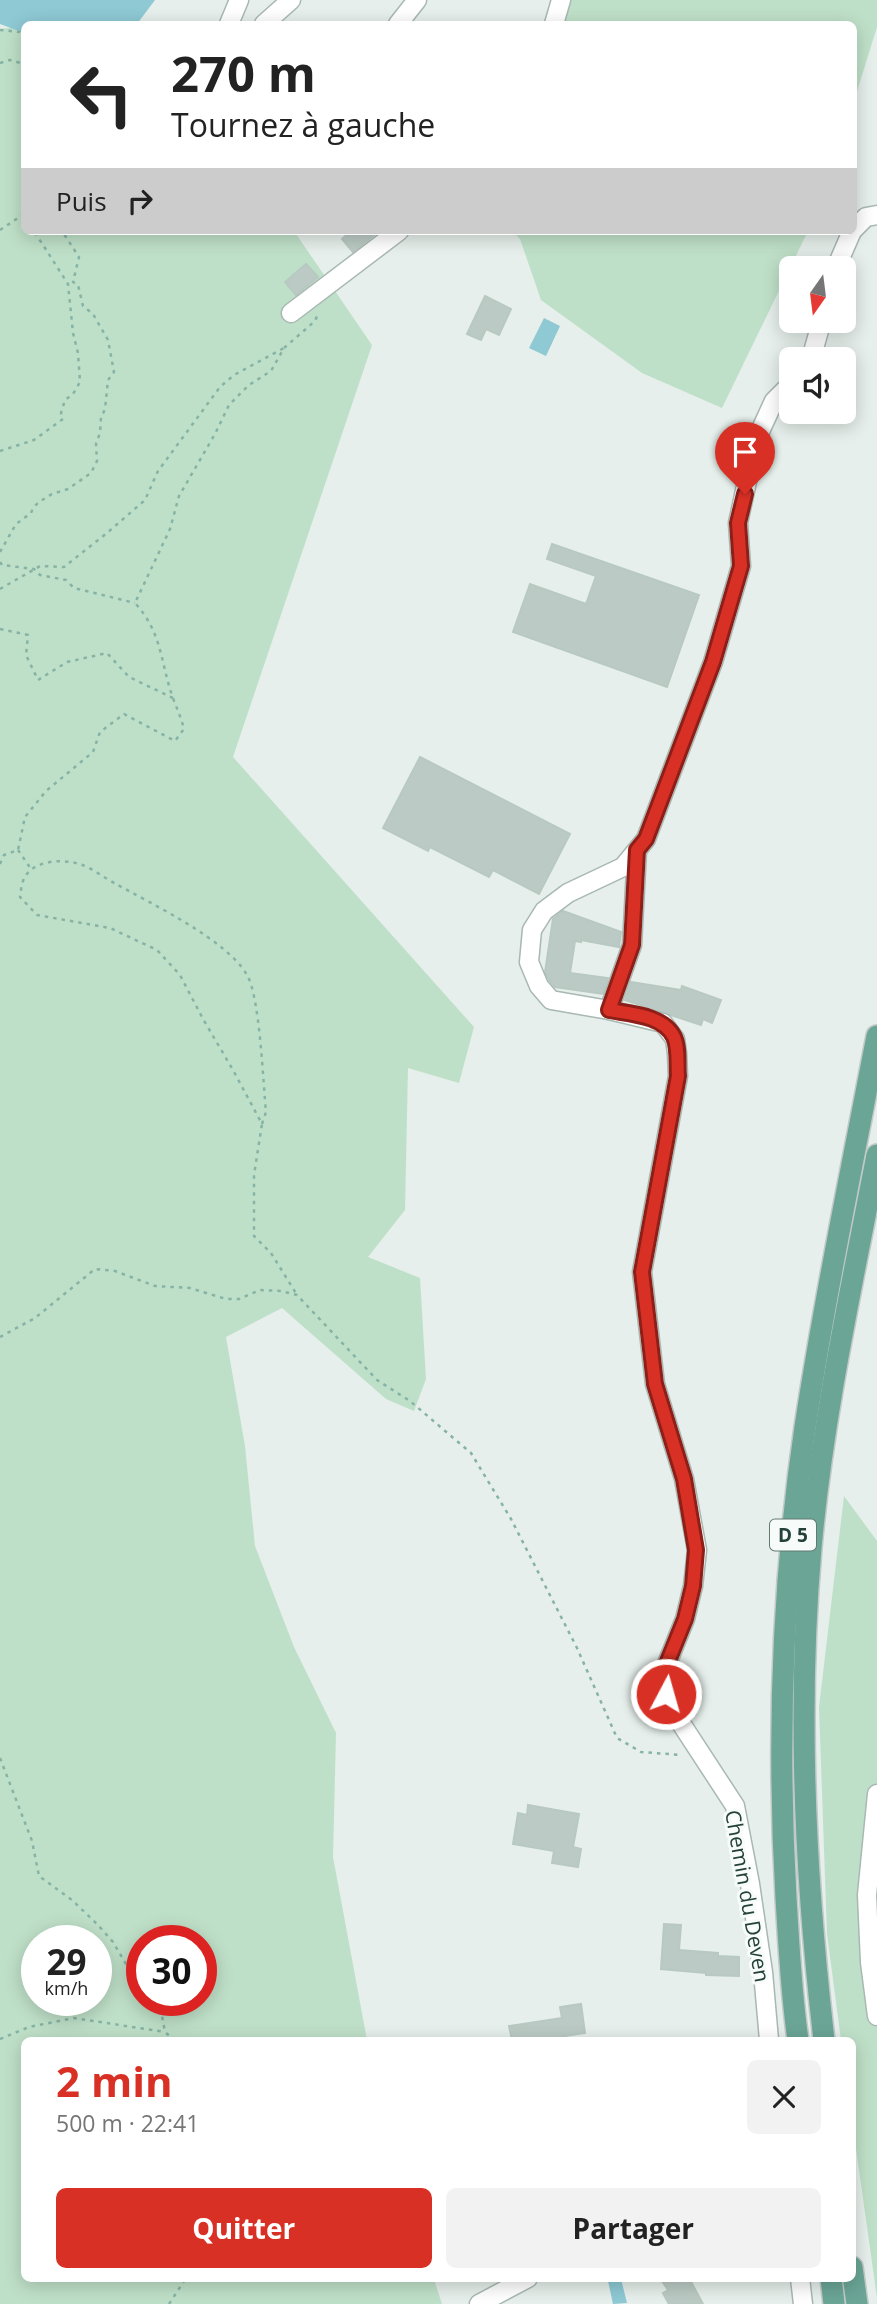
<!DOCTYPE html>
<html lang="fr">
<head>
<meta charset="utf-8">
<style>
  body { margin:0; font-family:"Open Sans",sans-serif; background:#f2f2f2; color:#222; height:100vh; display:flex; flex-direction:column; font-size:26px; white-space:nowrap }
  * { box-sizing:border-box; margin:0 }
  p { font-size:23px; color:#767676 }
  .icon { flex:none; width:38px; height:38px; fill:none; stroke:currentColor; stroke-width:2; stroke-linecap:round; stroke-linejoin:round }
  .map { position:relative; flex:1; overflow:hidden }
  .sheet { position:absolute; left:21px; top:2037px; width:835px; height:245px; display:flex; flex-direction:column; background:#fff; border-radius:10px; box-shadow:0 4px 18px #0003 }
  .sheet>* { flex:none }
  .hud { position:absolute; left:21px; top:21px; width:836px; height:214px; border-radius:10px; box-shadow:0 4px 18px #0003; background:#fff; color:#222; overflow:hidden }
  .needle { width:46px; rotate:194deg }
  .tools { position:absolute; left:779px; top:256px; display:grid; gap:14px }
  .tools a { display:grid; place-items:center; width:77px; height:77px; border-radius:10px; background:#fff; box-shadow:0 4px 18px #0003; font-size:35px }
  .speed { position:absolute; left:21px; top:1925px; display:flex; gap:14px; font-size:35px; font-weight:700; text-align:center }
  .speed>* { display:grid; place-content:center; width:91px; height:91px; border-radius:50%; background:#fff; box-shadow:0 4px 18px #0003; line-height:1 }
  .speed small { font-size:18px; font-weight:400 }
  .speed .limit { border:10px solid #d22; background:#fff; color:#111 }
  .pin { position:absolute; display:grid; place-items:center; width:60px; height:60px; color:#fff; margin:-72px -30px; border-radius:50% 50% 50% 0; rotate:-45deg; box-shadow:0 0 7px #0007 }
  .pin .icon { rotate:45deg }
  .me { position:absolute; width:77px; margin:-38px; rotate:6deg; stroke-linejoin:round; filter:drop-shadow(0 0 5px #0008) }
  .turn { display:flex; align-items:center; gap:24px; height:147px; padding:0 35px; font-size:32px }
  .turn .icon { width:91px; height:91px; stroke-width:2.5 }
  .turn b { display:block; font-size:49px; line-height:60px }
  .then { display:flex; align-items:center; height:66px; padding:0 35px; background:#0003; gap:14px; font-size:26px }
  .round { display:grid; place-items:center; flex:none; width:74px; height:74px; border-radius:10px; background:#f2f2f2 }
  .summary { display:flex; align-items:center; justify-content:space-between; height:119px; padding:0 35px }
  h1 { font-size:42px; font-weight:700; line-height:52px; color:#d93025 }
  .cta { display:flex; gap:14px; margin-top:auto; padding:14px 35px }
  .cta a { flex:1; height:80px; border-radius:10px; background:#d93025; color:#fff; font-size:28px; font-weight:700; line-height:80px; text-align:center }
  .cta a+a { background:#f2f2f2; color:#222 }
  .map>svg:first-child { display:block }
  .green { fill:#bfe0c8; fill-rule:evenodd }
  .water { fill:#8ec9d4 }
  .building { fill:#bbcac4; stroke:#b8c9c2; stroke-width:2 }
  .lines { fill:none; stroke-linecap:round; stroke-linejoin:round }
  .minor-casing { stroke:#a8b8b2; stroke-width:21 }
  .major-casing { stroke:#c2cac8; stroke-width:24 }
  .path { stroke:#86b3a5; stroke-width:2.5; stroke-dasharray:3.5 5; stroke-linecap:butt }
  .minor { stroke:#fff; stroke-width:18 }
  .major { stroke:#6aa596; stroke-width:21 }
  .route-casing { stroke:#8d1f18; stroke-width:18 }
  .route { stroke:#d93025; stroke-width:12 }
  .labels { text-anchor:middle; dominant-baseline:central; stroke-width:6; stroke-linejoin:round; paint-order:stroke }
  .shield { fill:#f7fbf9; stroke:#637a73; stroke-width:2 }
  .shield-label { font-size:19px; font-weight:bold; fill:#24423a }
  .street-label { font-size:21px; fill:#24423a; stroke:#f7fbf9 }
</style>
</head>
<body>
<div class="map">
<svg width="877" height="2304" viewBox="0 0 877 2304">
  <rect width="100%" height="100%" fill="#e6efeb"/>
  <!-- green -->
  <g class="green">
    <polygon points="570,0 877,0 877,27 854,101 854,24 565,24"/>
    <path d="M24,26V231H294L372,345L233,757L474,1027L459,1083L408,1068L405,1210L368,1257L420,1278L426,1379L414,1411L386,1399L282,1308L226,1337L245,1446L255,1546L294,1647L336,1733L333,1857L367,2040H24V2278L434,2279L442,2304H0V29ZM37,1941H96V2000H37ZM142,1941H201V2000H142Z"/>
    <polygon points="512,231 808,231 722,408 642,373 541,300 520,239"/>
    <polygon points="844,1496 877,1541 877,2298 852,2120 852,2040 841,2040 827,1934 819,1707"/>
  </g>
  <!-- water -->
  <g class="water">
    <polygon points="0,0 155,0 137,24 24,24 24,33 0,24"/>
    <polygon points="544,318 560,326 546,356 529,348"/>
    <polygon points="621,2279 627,2303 613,2304 608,2281"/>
  </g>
  <!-- building -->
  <g class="building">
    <polygon points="351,231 379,231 353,252 342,239"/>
    <polygon points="306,264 318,277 296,295 285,282"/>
    <polygon points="485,296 511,309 499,335 486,329 481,340 467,334"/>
    <polygon points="552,544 699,595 667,687 513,632 530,584 586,604 596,576 547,559"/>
    <polygon points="420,757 570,834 539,894 493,870 489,877 430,847 428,851 383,828"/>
    <polygon points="563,911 621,932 619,947 581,940 581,942 575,941 570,973 608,978 603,994 555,987 549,980 545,972 553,919"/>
    <polygon points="631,982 681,990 682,986 721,1000 712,1023 703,1019 701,1025 625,1000"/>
    <polygon points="528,1805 579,1814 573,1847 581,1849 578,1867 552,1863 554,1851 513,1844 518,1813 527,1815"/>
    <polygon points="664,1924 681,1925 679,1950 718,1953 718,1956 739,1957 739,1976 706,1975 706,1973 661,1969"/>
    <polygon points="581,2004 585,2033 565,2036 566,2040 512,2040 509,2026 562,2018 560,2007"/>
    <polygon points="660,2278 689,2278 703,2304 669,2304 663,2293 668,2290"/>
  </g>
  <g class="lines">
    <defs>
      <g id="minor">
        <polyline points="229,24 239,0"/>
        <polyline points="264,24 291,0"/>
        <polyline points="398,24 417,0"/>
        <polyline points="554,24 561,0"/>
        <polyline points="854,229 866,217 877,215"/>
        <polyline points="836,268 852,231"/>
        <polyline points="291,313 399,231"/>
        <polyline points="811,359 822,320"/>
        <polyline points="637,850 632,945 609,1010 551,1000 539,986 529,962 532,930 544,911 568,893 623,867 646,839 713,662 741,566 738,523 756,440 774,401 791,384"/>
        <polyline points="609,1010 663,1023 675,1039 677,1053 678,1076 642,1272 655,1384 684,1479 697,1550 693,1586 685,1619 666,1666 666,1694 673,1711 735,1806 750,1884 763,1972 769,2040"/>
        <polyline points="877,1794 867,1895 870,1962 877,2016"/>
        <polyline points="800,2278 803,2304"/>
        <polyline points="479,2304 528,2278"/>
      </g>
      <g id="major">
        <path d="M798,2040C791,1993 789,1945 786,1898C777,1742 782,1583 805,1427C825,1297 852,1166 877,1036"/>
        <path d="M824,2040C805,1877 797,1711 811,1548C823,1415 852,1285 877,1155"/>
        <polyline points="852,2267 857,2304"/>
        <polyline points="831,2278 834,2304"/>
      </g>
    </defs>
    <!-- minor casing -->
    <use href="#minor" class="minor-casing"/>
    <!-- major casing -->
    <use href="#major" class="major-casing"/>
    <!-- path -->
    <g class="path">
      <polyline points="0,30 20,32 24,37"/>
      <polyline points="0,63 10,60 24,64"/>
      <polyline points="0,230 24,214"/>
      <polyline points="0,451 34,440 63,419 61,413 65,400 73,394 80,382 78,353 73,333 68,284 34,231"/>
      <polyline points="0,552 16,524 31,513 33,508 39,502 52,494 68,489 91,473 97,461 96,444 100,433 101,418 105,409 108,380 114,372 108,340 93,314 83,306 78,285 73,282 79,257 62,231"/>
      <polyline points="0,562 2,565 34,569 40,575 66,580 74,588 135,603"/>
      <polyline points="0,589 40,566 64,567 107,533 145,500 158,471 220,387 234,375 284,348"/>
      <polyline points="0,629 28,635 26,655 38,680 67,662 107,653 129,677 173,698"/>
      <polyline points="18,850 31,869"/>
      <path d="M0,864L4,855L18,850L25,817L46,791L93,752L100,732L124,714L175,741L184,729C181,717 177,709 173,698C160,662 163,634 135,603L170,529L179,496L215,434L229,405L249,385L271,371L284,348L315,321L317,316"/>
      <path d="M262,1124L266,1112C263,1083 260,997 247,975C227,940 152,904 116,884C104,878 91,867 79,864C60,858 30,861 23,881C21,886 21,892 20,897L37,915L110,928L157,950L180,975L203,1019L233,1070L262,1124L254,1175V1236L271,1253L297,1295"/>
      <polyline points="0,1337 35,1318 95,1269 115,1271 155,1286 190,1288 226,1299 239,1299 260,1290 281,1291 297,1295 377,1380 410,1401 471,1453 511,1519 577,1648 617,1738 641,1752 682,1755"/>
      <polyline points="0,1758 32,1841 39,1876 72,1900 97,1924 113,1942 126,1964 142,1978"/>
      <polyline points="159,2000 165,2032 174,2040"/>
      <polyline points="0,2039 29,2027 74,2018 165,2032"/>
      <polyline points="169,2304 186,2278"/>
    </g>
    <!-- minor -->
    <use href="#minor" class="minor"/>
    <!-- major -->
    <use href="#major" class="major"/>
  </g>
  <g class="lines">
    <defs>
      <path id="route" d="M666,1694V1666L685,1619L693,1586L696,1550L684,1479L655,1384L642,1272L678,1076C677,1065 679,1047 674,1037C663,1015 631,1014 609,1010L632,945L637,850L646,839L713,662L741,566L738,523L745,494"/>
    </defs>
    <!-- route casing -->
    <use href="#route" class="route-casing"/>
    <!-- route -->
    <use href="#route" class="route"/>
  </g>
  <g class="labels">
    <!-- shield labels -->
    <rect class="shield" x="770" y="1519.5" width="46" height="31" rx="5"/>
    <g class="shield-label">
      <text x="793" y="1535">D 5</text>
    </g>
    <!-- street labels -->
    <g class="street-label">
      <text transform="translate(748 1896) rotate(80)">Chemin du Deven</text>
    </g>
  </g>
</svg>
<div class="tools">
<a><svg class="needle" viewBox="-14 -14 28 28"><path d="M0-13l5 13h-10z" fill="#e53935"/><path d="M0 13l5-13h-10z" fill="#767676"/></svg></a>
<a><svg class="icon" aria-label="sound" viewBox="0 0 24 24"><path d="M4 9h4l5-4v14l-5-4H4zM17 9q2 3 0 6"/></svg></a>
</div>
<div class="speed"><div>29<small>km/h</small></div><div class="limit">30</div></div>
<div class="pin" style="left:745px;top:494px;background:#d93025"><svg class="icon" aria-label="arrive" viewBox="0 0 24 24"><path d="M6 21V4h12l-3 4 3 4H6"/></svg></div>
<svg class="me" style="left:666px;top:1694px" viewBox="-20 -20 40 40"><circle r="17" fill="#d93025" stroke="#fff" stroke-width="3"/><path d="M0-11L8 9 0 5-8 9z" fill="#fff"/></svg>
<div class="hud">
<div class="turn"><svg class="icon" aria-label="left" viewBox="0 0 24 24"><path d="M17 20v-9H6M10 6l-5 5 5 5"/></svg><div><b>270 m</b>Tournez à gauche</div></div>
<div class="then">Puis<svg class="icon" aria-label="right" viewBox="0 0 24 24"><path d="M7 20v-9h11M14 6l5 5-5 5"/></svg></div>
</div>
<section class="sheet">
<div class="summary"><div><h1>2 min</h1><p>500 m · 22:41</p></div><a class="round"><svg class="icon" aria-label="close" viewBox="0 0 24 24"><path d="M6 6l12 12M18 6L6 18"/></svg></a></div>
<div class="cta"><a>Quitter</a><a>Partager</a></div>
</section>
</div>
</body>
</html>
